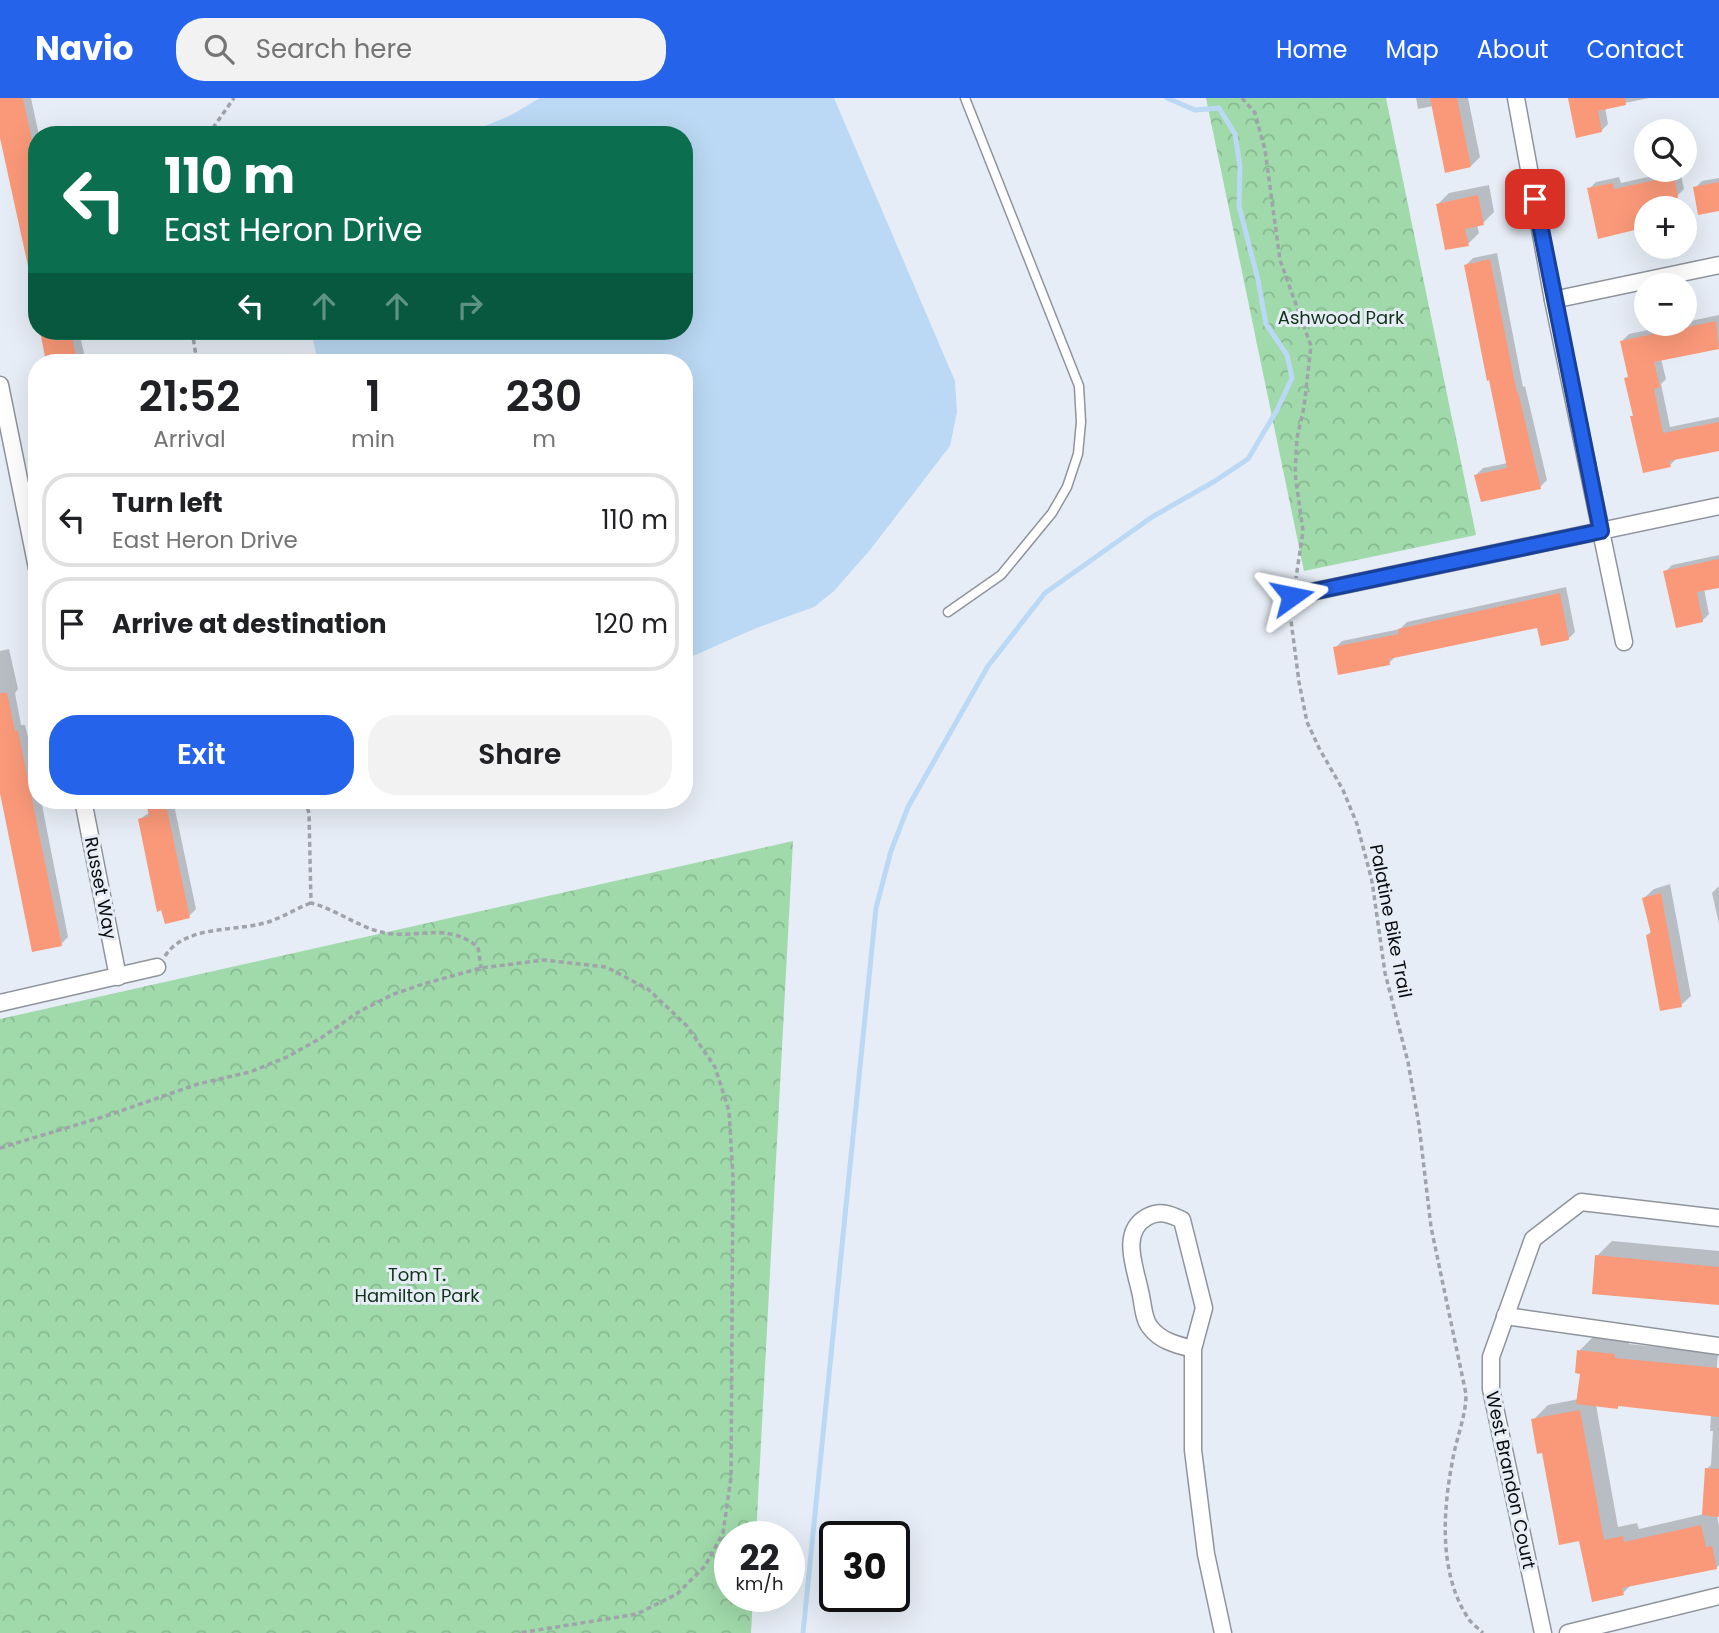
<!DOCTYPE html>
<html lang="en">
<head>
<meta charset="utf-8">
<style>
  body { margin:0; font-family:Poppins,sans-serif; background:#f2f2f2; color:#202124; height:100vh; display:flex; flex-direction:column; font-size:26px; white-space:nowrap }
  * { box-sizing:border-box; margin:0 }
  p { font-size:23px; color:#757577 }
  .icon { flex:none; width:38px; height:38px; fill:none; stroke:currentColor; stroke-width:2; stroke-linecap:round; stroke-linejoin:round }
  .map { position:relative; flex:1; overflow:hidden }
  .side { position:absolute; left:28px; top:256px; width:665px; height:455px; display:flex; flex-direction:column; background:#fff; border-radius:28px; box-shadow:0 7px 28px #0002 }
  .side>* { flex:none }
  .top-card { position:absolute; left:28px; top:28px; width:665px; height:214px; border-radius:28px; box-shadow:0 7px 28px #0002; background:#0b6e4f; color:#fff; overflow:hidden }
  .buttons { position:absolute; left:1634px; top:21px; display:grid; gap:14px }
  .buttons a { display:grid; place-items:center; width:63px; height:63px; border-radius:50%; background:#fff; box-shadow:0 7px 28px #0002; font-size:35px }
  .speed { position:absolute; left:714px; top:1423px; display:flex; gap:14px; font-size:35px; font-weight:700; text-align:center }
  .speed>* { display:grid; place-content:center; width:91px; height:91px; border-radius:50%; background:#fff; box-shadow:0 7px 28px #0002; line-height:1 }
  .speed small { font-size:18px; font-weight:400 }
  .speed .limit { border:4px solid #111; border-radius:10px; background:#fff; color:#111 }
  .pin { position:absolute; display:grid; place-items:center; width:60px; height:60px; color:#fff; margin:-30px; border-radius:14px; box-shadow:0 4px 10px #0006 }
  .me { position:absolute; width:77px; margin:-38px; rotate:78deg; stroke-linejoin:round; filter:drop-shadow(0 0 5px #0008) }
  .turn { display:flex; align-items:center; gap:24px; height:147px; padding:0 21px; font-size:32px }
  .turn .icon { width:91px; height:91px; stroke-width:2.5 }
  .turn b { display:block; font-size:49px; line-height:60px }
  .lanes { display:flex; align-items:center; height:66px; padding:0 21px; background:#0003; justify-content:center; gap:35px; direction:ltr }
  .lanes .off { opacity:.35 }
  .eta { display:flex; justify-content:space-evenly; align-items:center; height:119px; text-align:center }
  .eta b { font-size:42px; font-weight:600; line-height:49px }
  .button { display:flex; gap:14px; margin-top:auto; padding:14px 21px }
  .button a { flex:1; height:80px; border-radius:28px; background:#2563eb; color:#fff; font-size:28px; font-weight:600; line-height:80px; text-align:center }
  .button a+a { background:#f2f2f2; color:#202124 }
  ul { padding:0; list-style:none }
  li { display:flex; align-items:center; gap:21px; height:94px; margin:0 14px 10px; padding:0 7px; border:4px solid #e0e0e0; border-radius:28px }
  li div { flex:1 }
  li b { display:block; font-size:26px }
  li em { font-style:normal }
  header { display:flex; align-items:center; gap:42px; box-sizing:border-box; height:98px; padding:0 35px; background:#2563eb; color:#fff }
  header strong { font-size:33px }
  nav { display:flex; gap:38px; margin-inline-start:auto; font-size:24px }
  .search { width:490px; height:63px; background:#f2f2f2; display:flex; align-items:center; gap:18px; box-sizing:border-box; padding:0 24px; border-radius:28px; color:#757577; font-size:26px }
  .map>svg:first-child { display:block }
  .forest { fill:url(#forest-crowns) }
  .water { fill:#bbd9f4 }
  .shadow { fill:#0003; fill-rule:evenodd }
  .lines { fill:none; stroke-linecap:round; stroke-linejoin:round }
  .stream { stroke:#bbd9f4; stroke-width:5 }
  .building { fill:#fa9979 }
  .lane-casing { stroke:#8f949c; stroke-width:11 }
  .street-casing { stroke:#8f949c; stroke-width:19 }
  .path { stroke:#9fa3aa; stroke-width:3.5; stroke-dasharray:5 3.5; stroke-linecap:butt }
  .lane { stroke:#fff; stroke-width:8 }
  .street { stroke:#fff; stroke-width:16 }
  .route-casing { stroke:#184099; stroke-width:18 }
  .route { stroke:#2563eb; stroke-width:12 }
  .labels { text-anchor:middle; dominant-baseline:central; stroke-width:6; stroke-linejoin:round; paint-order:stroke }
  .park-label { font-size:18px; fill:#0f3218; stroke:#e7edf6 }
  .street-label { font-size:18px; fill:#0a0b0e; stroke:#e7edf6 }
</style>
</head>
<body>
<header>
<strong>Navio</strong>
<div class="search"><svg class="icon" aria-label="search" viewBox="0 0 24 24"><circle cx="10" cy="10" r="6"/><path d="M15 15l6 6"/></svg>Search here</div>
<nav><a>Home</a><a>Map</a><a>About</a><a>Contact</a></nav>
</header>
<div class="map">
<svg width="1719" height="1535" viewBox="0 0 1719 1535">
  <defs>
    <pattern id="forest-crowns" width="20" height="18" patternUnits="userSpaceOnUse" patternTransform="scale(1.75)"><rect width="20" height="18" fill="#a0d9aa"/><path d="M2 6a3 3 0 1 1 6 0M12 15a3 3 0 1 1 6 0" fill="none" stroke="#88b991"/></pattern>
  </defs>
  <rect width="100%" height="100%" fill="#e7edf6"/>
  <!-- forest -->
  <g class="forest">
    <polygon points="1206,0 1386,0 1476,437 1304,473"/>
    <polygon points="793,743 756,1438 730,1438 730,1498 753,1498 751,1535 0,1535 0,921"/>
  </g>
  <!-- water -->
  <polygon class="water" points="540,0 834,0 955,283 957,314 950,348 870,452 834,493 814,509 754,531 684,562 684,264 318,264 311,233 684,233 684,37 464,37 511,17"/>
  <!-- shadow -->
  <g class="shadow">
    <polygon points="0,0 31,0 39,37 37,37 37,147 0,24"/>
    <polygon points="1416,0 1468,0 1480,59 1471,68 1433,8 1418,11"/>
    <polygon points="1569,0 1649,0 1605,9 1608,26 1601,33"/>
    <polygon points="1680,72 1684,91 1677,98 1669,100 1671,110 1647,110 1589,91 1596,84 1619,79 1621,85"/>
    <polygon points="1719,80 1719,111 1695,90 1702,83"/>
    <polygon points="1489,87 1494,114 1483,125 1477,127 1479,135 1468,146 1438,106 1449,95"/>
    <polygon points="1497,155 1523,289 1525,288 1547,382 1540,389 1476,377 1483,370 1508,365 1466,167 1473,160"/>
    <polygon points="37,183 37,208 33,187"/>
    <polygon points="1719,217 1719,248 1661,261 1666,281 1661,286 1670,329 1719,319 1719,351 1677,360 1670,367 1634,317 1626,281 1629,277 1622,243 1629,236"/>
    <polygon points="42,233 79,233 86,264 48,264"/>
    <polygon points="1719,457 1719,488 1704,491 1709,516 1702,523 1665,474 1672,467"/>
    <polygon points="1566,489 1575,534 1568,541 1539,528 1396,558 1389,565 1335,550 1342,543 1400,531 1407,524"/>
    <polygon points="9,551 18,591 15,595 21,627 25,627 32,656 37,682 37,702 41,702 68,839 61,846 0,687 0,553"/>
    <polygon points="148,702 173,702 196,811 189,818 140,721 150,714"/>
    <polygon points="1670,786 1691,898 1681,907 1647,837 1652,833 1644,800 1654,791"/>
    <polygon points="1719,788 1719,826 1712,795"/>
    <polygon points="1612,1143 1719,1153 1719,1205 1597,1158"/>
    <path d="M1594,1238L1629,1241V1246L1718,1255L1716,1279H1719V1417H1717L1719,1428V1467L1716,1470L1631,1487L1623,1495L1580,1441L1543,1353L1533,1322L1548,1307L1579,1301L1582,1274L1579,1253ZM1620,1306L1711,1317L1710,1333H1713L1711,1367L1707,1371L1704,1416L1639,1431L1637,1425L1618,1429L1596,1307L1617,1309Z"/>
  </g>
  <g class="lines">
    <!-- stream -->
    <polyline class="stream" points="803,1535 876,810 891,753 908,709 988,568 1045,495 1152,419 1215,383 1248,361 1277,312 1292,280 1287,257 1266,226 1258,182 1239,108 1240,68 1235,36 1219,10 1195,12 1167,0"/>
  </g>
  <!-- building -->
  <g class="building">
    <polygon points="0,0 23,0 27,19 37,66 37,177 30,177 0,40"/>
    <polygon points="1430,0 1457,0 1471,69 1445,75"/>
    <polygon points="1568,0 1625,0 1626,7 1598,13 1602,34 1576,40"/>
    <polygon points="1674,78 1678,100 1662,103 1663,110 1647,110 1647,129 1598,141 1587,90 1613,85 1614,91"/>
    <polygon points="1719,84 1719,113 1698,117 1693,89"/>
    <polygon points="1478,97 1484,127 1465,131 1469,148 1445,152 1436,106"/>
    <polygon points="1490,161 1517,295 1518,294 1541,391 1481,404 1474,377 1507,370 1489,282 1487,283 1464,167"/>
    <polygon points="1716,223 1719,251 1654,264 1660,289 1654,291 1663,335 1719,324 1719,353 1669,363 1671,369 1643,375 1630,318 1633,318 1624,280 1628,279 1620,243"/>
    <polygon points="40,233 71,233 77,264 46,264"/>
    <polygon points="1719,461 1719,490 1697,494 1703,524 1676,530 1663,473"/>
    <polygon points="1560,495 1569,542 1541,548 1537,530 1389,561 1390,567 1338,577 1333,549 1399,536 1398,531"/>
    <polygon points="0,595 7,595 15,633 18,633 62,848 32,854 0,695"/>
    <polygon points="146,702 165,702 190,820 165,826 161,812 157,814 138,721 149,718"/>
    <polygon points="1661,795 1682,909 1660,913 1646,837 1651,836 1642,800"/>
    <polygon points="1595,1157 1719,1169 1719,1207 1592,1196"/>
    <polygon points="1577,1252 1615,1256 1615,1260 1719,1270 1719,1319 1618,1308 1618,1311 1576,1306 1580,1276 1575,1275"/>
    <polygon points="1580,1312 1604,1442 1623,1438 1624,1444 1701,1427 1706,1449 1712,1448 1717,1471 1622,1490 1624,1497 1592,1504 1579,1443 1559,1447 1542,1355 1537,1356 1531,1321"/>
    <polygon points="1705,1370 1719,1371 1719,1419 1702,1417"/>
  </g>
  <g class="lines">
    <defs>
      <polyline id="lane" points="948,514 1001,477 1052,415 1067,389 1078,356 1081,324 1079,288 965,0"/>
      <g id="street">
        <polyline points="1516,0 1553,202 1624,544"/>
        <polyline points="1553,202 1719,167"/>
        <polyline points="0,287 37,470"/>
        <polyline points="1292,498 1719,408"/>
        <polyline points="83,702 118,879"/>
        <polyline points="0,905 157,869"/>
        <polyline points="1505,1218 1719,1248"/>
        <path d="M1193,1251C1177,1247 1160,1243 1150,1229C1143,1221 1143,1204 1140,1193C1135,1169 1120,1134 1147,1119C1160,1112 1170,1116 1182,1122L1204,1210L1193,1251V1352L1206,1456L1223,1535"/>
        <polyline points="1543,1535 1491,1291 1491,1259 1533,1141 1581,1104 1719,1120"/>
        <polyline points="1568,1535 1719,1498"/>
      </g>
    </defs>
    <!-- lane casing -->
    <use href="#lane" class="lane-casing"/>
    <!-- street casing -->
    <use href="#street" class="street-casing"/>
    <!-- path -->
    <g class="path">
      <polyline points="1242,0 1255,15 1265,52 1280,162 1311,248 1304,309 1297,340 1295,375 1303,433 1296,480"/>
      <polyline points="208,37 234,0"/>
      <polyline points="192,233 197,264"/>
      <path d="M1290,515L1299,584L1307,624L1319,650L1343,692L1357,726L1372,783L1385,875L1408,964L1419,1027L1431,1129L1466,1296C1466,1318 1457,1338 1453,1360C1443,1411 1438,1474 1468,1520C1471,1525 1478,1530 1483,1535"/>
      <path d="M305,702L309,715L311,805C339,812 364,834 393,836C426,838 449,826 478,849L481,870"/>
      <path d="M165,858C187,825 238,835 271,823C285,818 297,810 311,805"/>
      <polyline points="0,1050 106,1018 198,986 250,974 287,959 321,940 360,913 394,896 423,886 481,870 544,862 606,869 648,891 687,928 715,969 729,1013 733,1079 731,1379 723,1435 705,1468 677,1496 637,1516 519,1535"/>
    </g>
    <!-- lane -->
    <use href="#lane" class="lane"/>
    <!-- street -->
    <use href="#street" class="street"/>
  </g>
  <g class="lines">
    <defs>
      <polyline id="route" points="1292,498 1601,433 1535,101"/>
    </defs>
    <!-- route casing -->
    <use href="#route" class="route-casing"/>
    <!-- route -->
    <use href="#route" class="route"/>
  </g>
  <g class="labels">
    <!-- park labels -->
    <g class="park-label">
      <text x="1341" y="219">Ashwood Park</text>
      <text x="417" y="1176">Tom T.<tspan x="417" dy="21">Hamilton Park</tspan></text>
    </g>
    <!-- street labels -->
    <g class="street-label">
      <text transform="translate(101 790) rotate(79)">Russet Way</text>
      <text transform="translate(1391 823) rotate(79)">Palatine Bike Trail</text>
      <text transform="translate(1511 1382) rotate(78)">West Brandon Court</text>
    </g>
  </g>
</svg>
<div class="buttons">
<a><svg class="icon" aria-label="search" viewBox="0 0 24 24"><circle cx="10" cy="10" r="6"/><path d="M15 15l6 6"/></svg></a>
<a>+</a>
<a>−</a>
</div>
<div class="speed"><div>22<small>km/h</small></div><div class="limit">30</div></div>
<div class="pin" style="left:1535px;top:101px;background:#d93025"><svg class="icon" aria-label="arrive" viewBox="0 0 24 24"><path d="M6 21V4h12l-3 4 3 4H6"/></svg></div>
<svg class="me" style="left:1292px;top:498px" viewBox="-20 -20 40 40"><path d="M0-17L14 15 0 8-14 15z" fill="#2563eb" stroke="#fff" stroke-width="4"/></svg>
<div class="top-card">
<div class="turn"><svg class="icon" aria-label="left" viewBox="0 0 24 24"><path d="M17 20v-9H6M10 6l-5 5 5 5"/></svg><div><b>110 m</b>East Heron Drive</div></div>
<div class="lanes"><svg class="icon" aria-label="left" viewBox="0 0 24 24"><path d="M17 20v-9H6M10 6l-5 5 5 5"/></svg><svg class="icon off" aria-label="ahead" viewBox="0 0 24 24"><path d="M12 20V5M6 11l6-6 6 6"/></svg><svg class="icon off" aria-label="ahead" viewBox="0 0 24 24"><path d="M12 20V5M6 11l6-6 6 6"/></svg><svg class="icon off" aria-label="right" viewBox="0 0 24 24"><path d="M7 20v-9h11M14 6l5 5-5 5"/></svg></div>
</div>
<section class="side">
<div class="eta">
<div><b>21:52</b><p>Arrival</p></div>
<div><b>1</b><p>min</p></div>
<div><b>230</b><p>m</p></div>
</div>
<ul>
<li><svg class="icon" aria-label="left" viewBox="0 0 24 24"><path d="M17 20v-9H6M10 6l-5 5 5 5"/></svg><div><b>Turn left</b><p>East Heron Drive</p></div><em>110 m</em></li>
<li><svg class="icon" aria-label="arrive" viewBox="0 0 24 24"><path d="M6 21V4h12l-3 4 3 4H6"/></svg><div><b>Arrive at destination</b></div><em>120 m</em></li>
</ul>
<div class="button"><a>Exit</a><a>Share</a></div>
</section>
</div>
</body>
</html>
